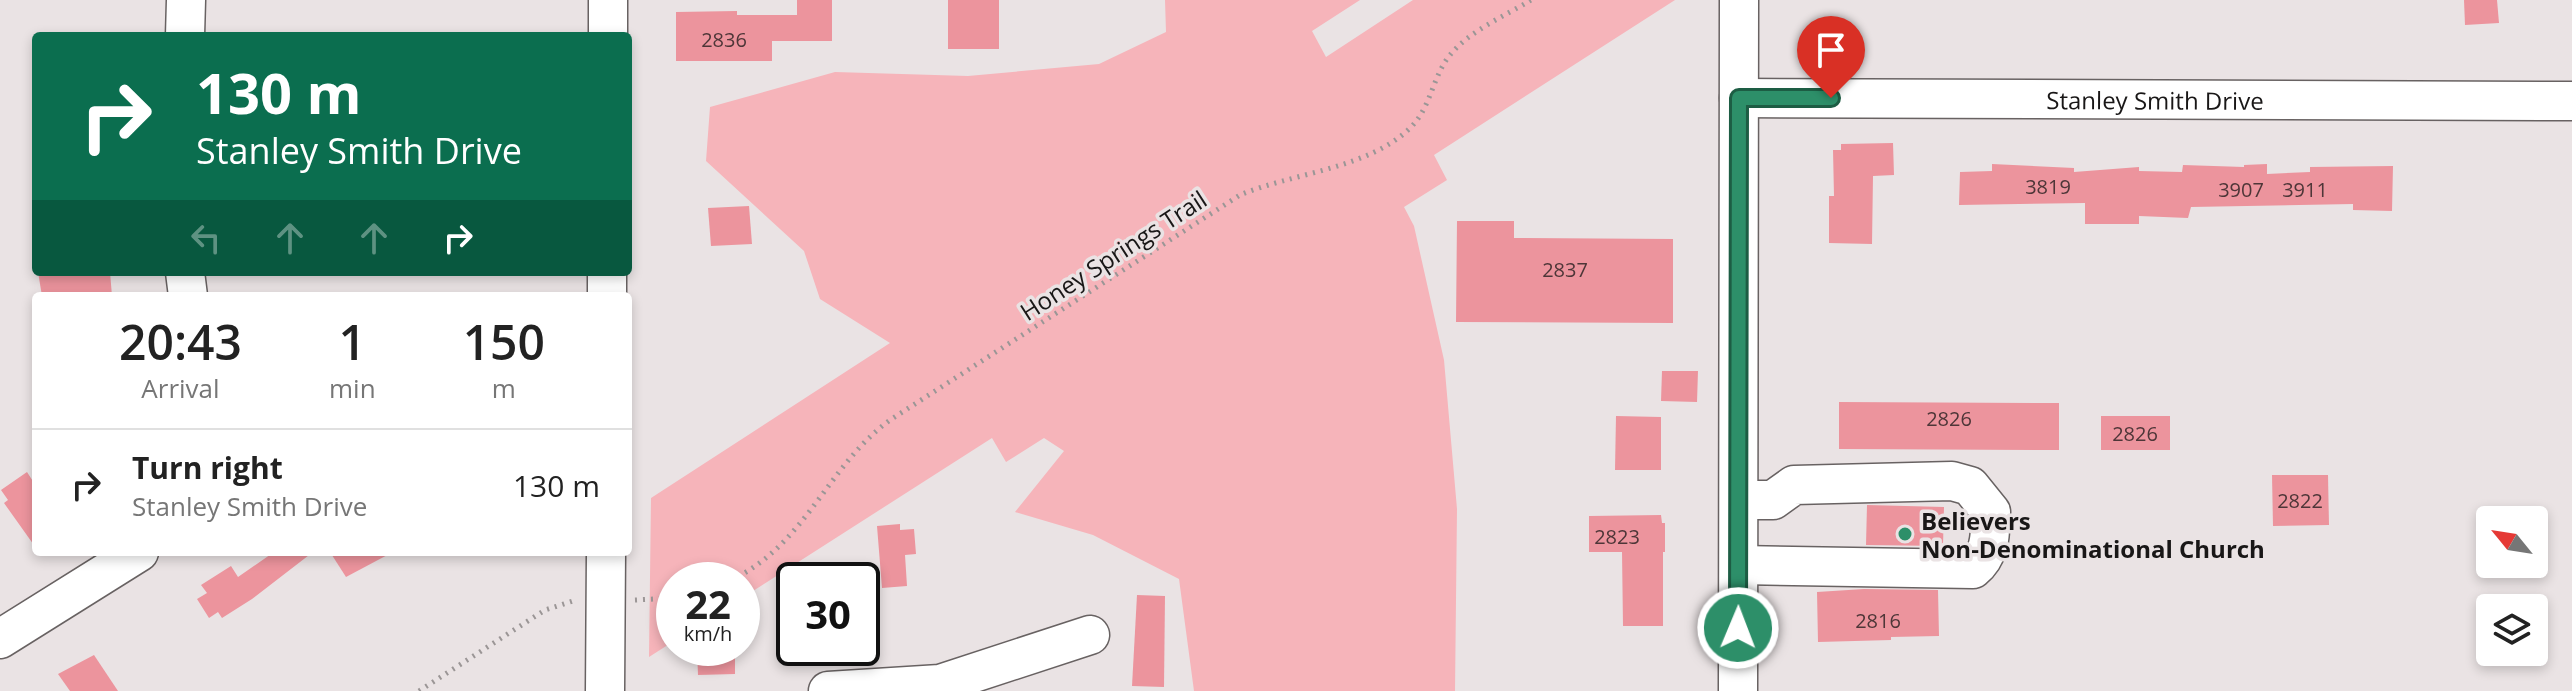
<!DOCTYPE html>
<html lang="en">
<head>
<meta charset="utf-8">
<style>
  body { margin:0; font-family:"Open Sans",sans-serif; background:#f2f2f2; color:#222; height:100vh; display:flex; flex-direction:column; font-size:30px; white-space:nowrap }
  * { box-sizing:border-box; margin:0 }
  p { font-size:26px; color:#767676 }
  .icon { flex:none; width:44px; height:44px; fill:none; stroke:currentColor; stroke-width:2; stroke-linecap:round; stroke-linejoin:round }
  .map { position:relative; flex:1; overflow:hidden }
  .drawer { position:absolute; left:32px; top:292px; width:600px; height:264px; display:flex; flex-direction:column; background:#fff; border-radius:8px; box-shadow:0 4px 12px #0003 }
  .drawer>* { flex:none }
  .hud { position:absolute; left:32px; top:32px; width:600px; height:244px; border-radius:8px; box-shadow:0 4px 12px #0003; background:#0b6e4f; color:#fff; overflow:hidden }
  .needle { width:52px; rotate:300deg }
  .fabs { position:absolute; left:2476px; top:506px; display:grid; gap:16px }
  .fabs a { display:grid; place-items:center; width:72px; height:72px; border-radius:8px; background:#fff; box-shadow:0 4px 12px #0003; font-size:40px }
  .speed { position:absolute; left:656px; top:562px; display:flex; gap:16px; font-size:40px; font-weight:700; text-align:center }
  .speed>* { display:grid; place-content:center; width:104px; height:104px; border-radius:50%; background:#fff; box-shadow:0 4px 12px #0003; line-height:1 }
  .speed small { font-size:20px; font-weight:400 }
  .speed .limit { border:4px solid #111; border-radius:12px; background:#fff; color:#111 }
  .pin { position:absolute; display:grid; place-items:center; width:68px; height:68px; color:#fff; margin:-82px -34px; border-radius:50% 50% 50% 0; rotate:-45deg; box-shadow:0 0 8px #0007 }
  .pin .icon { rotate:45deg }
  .me { position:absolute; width:88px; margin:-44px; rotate:1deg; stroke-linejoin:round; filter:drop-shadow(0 0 6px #0008) }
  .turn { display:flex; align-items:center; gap:28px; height:168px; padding:0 32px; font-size:36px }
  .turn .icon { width:104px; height:104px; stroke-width:2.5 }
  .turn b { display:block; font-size:56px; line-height:68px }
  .lanes { display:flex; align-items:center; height:76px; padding:0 32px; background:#0003; justify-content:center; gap:40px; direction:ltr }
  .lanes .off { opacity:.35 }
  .eta { display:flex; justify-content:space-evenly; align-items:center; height:136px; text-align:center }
  .eta b { font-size:48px; font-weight:600; line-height:56px }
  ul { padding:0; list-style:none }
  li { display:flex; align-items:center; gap:24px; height:112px; padding:0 32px; border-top:2px solid #e0e0e0 }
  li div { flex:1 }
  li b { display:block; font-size:30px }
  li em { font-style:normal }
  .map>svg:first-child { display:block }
  .green { fill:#f6b4ba }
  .building { fill:#ec949d }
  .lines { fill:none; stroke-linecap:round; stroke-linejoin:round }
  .minor-casing { stroke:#686262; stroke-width:41 }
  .path { stroke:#9b9696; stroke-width:5; stroke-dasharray:2 6; stroke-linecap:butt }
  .minor { stroke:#fff; stroke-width:38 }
  .route-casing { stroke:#1d5d44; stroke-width:20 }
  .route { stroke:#2d8f69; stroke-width:14 }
  .poi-dot { fill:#2d8f69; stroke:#eae3e4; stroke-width:3 }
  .labels { text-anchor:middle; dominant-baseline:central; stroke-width:7; stroke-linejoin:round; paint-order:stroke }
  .number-label { font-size:20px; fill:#4e3638 }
  .street-label { font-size:24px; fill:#191717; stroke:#eae3e4 }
  .poi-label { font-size:24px; font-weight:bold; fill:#191717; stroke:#eae3e4; text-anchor:start }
</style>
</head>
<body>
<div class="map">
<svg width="2572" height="691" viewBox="0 0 2572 691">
  <rect width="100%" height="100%" fill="#eae3e4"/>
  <!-- green -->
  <polygon class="green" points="1165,0 1360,0 1312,31 1326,57 1413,0 1675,0 1434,155 1447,180 1404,207 1414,226 1444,360 1457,509 1455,691 1194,691 1179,579 1093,535 1015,512 1064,451 1044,438 1006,462 992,438 742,598 742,580 674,580 674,641 649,657 651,498 890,343 820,299 804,251 706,161 710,107 835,72 968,76 1099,64 1166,32"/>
  <!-- building -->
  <g class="building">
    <polygon points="797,0 832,0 832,41 772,41 772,61 676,61 676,12 737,11 737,15 797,15"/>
    <rect x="948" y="0" width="51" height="49"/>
    <polygon points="2464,0 2497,0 2499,23 2465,25"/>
    <polygon points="1893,143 1894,175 1873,176 1872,244 1829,243 1829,196 1834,196 1833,150 1841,150 1841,144"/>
    <polygon points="1992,164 2074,168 2074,172 2139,167 2139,171 2182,172 2183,165 2244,167 2244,165 2267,164 2267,174 2310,172 2310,167 2393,166 2392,211 2353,210 2353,204 2191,207 2188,218 2139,216 2139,224 2085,224 2085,203 1959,205 1960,172 1992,171"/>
    <polygon points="749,206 752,244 711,246 708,208"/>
    <polygon points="1457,221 1514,221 1514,238 1673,239 1673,323 1456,322"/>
    <polygon points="38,272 110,272 112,296 42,296"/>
    <polygon points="1662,371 1698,371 1697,402 1661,401"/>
    <polygon points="1839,402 2059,403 2059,450 1839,449"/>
    <polygon points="1616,416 1661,417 1661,470 1615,470"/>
    <rect x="2101" y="416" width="69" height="34"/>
    <polygon points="27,472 36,486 36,548 4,503 8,500 1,490"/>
    <polygon points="2272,475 2328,475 2329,525 2273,526"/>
    <polygon points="1867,505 1944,507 1943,546 1866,545"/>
    <polygon points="1661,515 1662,523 1665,523 1665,552 1663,552 1663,626 1623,626 1622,552 1589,552 1589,516"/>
    <polygon points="900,524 900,530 914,529 916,554 905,555 907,586 882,588 877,526"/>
    <polygon points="274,552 313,552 252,599 222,618 218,612 209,618 197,599 207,593 201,585 231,566 238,577"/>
    <polygon points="330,552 393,552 346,577"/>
    <polygon points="1864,589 1938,590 1939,636 1891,637 1891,640 1818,642 1817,592"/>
    <polygon points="1137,595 1165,596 1164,687 1132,686"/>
    <polygon points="697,648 735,648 735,674 698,675"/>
    <polygon points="94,655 118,691 70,691 58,674"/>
  </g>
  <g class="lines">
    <defs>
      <g id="minor">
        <polyline points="185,36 186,0"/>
        <polyline points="608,36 608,0"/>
        <path id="s1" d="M1739,98L2572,101"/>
        <polyline points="185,272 188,296"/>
        <polyline points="607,296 607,272"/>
        <path d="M1739,500H1773L1794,485L1952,481L1970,486L1991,512C1990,535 1991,554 1973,569L1739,565"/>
        <polyline points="0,639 139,552"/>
        <polyline points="605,691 606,552"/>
        <polyline points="828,691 940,684 1090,635"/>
        <polyline points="1738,691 1739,0"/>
      </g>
    </defs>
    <!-- minor casing -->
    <use href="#minor" class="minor-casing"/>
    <!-- path -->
    <g class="path">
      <path d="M731,580C806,545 827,466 890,420L1240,195C1292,173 1367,169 1409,129C1431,109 1432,77 1450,55C1469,31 1505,16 1531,0"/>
      <polyline points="635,600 674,598"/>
      <polyline points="419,691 545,610 573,601"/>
    </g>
    <!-- minor -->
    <use href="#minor" class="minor"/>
  </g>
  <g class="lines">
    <defs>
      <polyline id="route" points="1738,628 1739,98 1831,98"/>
    </defs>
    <!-- route casing -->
    <use href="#route" class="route-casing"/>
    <!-- route -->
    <use href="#route" class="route"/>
  </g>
  <!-- markers -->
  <circle class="poi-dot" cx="1905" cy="534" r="8"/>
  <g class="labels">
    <!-- number labels -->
    <g class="number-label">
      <text x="724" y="39">2836</text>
      <text x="2048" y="186">3819</text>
      <text x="2241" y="189">3907</text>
      <text x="2305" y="189">3911</text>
      <text x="1565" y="269">2837</text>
      <text x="1949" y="418">2826</text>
      <text x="2135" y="433">2826</text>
      <text x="2300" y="500">2822</text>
      <text x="1617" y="536">2823</text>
      <text x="1878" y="620">2816</text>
    </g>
    <!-- street labels -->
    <g class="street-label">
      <text stroke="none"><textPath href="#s1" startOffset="416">Stanley Smith Drive</textPath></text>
      <text transform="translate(1113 255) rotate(-33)">Honey Springs Trail</text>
    </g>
    <!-- poi labels -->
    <g class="poi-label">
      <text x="1921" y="520">Believers<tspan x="1921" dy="28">Non-Denominational Church</tspan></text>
    </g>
  </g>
</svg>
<div class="fabs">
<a><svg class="needle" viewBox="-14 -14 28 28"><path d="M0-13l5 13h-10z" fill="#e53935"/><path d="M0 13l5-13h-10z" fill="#767676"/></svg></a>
<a><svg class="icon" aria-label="layers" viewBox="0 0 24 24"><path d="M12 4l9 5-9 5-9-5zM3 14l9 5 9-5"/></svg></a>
</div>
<div class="speed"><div>22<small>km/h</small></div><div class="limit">30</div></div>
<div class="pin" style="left:1831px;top:98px;background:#d93025"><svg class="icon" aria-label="arrive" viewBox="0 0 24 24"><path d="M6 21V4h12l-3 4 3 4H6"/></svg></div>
<svg class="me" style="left:1738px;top:628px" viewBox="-20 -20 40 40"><circle r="17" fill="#2d8f69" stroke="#fff" stroke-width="3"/><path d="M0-11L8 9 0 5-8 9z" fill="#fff"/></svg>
<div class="hud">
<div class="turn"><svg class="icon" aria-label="right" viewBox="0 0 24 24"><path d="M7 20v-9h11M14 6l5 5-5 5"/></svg><div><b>130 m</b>Stanley Smith Drive</div></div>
<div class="lanes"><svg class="icon off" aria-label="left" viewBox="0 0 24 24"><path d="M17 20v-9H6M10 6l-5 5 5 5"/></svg><svg class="icon off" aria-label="ahead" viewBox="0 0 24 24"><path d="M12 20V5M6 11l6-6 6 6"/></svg><svg class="icon off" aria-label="ahead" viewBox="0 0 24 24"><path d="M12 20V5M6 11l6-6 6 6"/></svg><svg class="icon" aria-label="right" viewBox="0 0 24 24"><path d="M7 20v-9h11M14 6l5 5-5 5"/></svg></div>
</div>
<section class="drawer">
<div class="eta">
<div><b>20:43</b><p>Arrival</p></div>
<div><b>1</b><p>min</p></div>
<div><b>150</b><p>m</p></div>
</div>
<ul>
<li><svg class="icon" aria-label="right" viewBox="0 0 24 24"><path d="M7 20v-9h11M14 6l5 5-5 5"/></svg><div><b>Turn right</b><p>Stanley Smith Drive</p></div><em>130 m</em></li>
</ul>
</section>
</div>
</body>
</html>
